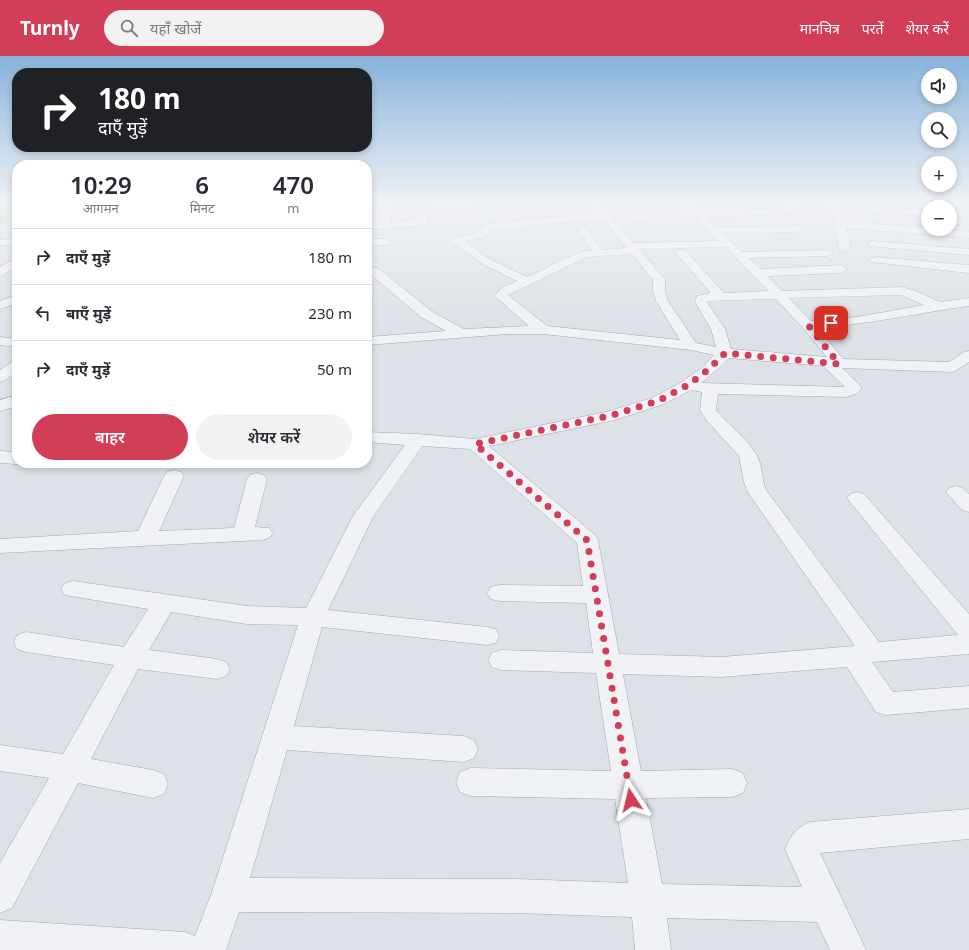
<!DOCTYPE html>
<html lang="hi">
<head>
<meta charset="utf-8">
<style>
  body { margin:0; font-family:"Noto Sans","Noto Sans Devanagari",sans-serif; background:#f2f2f3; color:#2b2b33; height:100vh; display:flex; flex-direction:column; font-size:15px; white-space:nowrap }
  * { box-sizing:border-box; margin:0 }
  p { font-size:13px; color:#7c7c81 }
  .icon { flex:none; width:22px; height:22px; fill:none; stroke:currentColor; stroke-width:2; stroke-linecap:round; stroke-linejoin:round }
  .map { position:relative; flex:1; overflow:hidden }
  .side { position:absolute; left:12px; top:104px; width:360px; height:308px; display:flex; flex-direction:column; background:#fff; border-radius:16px; box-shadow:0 2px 6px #0003 }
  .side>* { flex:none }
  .top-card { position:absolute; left:12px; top:12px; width:360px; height:84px; border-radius:16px; box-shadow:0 2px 6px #0003; background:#202124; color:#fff; overflow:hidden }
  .fabs { position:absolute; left:921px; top:12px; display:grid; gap:8px }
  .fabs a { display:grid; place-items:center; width:36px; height:36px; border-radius:50%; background:#fff; box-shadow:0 2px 6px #0003; font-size:20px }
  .pin { position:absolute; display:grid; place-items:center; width:34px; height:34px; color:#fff; margin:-17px; border-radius:8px; box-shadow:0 2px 6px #0006 }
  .me { position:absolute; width:44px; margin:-22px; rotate:350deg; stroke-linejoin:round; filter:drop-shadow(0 0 3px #0008) }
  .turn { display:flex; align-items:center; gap:14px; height:84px; padding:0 20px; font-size:18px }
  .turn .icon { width:52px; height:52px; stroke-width:2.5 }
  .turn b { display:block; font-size:28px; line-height:34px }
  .eta { display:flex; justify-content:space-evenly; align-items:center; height:68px; text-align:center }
  .eta b { font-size:24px; font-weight:600; line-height:28px }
  .action { display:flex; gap:8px; margin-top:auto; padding:8px 20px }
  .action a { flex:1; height:46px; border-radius:24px; background:#d23d58; color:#fff; font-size:16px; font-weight:600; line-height:46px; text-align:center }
  .action a+a { background:#f2f2f3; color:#2b2b33 }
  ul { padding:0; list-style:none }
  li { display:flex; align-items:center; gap:12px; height:56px; padding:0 20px; border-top:1px solid #e1e1e2 }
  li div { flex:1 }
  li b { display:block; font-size:15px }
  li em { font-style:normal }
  header { display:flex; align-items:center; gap:24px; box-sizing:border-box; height:56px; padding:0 20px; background:#d23d58; color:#fff }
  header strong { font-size:19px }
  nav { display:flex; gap:22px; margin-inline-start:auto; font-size:14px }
  .search { width:280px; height:36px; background:#f2f2f3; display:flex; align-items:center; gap:10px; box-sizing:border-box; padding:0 14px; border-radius:22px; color:#7c7c81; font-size:15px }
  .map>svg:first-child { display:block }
  .green { fill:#c4d2be }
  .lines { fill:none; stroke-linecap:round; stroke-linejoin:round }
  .minor-casing { stroke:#a2a9b2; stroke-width:1 }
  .minor { fill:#f0f2f6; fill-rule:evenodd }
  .route { stroke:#d23d58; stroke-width:7; stroke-dasharray:0 12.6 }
</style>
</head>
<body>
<header>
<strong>Turnly</strong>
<div class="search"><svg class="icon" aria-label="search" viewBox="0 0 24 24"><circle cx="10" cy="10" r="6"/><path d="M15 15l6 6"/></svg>यहाँ खोजें</div>
<nav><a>मानचित्र</a><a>परतें</a><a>शेयर करें</a></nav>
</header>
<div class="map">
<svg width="969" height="894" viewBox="0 0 969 894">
  <rect width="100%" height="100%" fill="#dde2e8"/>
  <!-- green -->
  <polygon class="green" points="0,147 17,147 17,160 0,167"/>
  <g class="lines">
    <defs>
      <g id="minor">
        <polygon points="383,147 392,147 391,166 418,164 417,155 424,151 470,148 475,151 470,154 427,157 428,166 421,170 367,173 367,167 381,166"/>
        <path d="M681,147H690L699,155L786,152L783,147H793V148L799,155L794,158L705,161L716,171L799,170L804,173L799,176L722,177L742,196L827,194L833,197L827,200L749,202L761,213L841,209L845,211L847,213L845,215L841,217L768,220L782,235L901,231L916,235L940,246L969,242V250C918,257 869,268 818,272L843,303L949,306L964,296L969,295V306L957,314L952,316L842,312L862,331L858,337L846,341L718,338L716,354C728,369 747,382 756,398C763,409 761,423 766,434L879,586L958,579L850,446L847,442L850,438L857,436L864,438L969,558V598L872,606L893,636L969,630V652L886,659L876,656L847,611L721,621L623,618L641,715L732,713L743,717L747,727L743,737L732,741L646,742L662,828L802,831L785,793C791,779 796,772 810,766L969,753V783L820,797L866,894H830L817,866L667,862L671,894H635L632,861L517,857L239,856L226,894H0V864L185,876L195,880L211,839L298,569L247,568L171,556L149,594L217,603L226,606L230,613L226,620L217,623L138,613L91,703L153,714L164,718L168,728L164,738L153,742L78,727L12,852L0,857V807L49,722L0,715V689L63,698L114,609L26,596L17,593L14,586L17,579L26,576L124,591L148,553L65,539L61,533L65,527L73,525L247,550L306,552L353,460L405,389L367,386V376L418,378L475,383L606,356L652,342L682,326L704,310L714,299L691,294L543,278H508L367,289V281L446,275L421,261L371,219L367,220V212H378L431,255L464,273L529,270L495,240L501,232L517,225L481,207L452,186L451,184L452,182L477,177L484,169L488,168L595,157L589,151L594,148L608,157L634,187L718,185L694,161L633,163L628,160L633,157L688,155ZM602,162L608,168L626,192L602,194L587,172H579L578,174L592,194C572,196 546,213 527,221L489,203L465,185L485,181L491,174ZM725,191L769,235L724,237L685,194H677L675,196L711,237L697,240L695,246L711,273L716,291L696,287L668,245L665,235V224L640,193ZM632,198L653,224V235L656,245L680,284L547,270L508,239L587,201ZM901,239L924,249L857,261L811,265L789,242ZM776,243L803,272L827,301L731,293L725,273L707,246L708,245ZM729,302L823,310L845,331L701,327L714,316ZM691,334L702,336L700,354L707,365L739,400L744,426L747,435L855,590L721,601L619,598L598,484L595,479L489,390L615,364L664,348ZM422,390L470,393L577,487L583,530L499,529L491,531L487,537L491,543L499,545L586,547L593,597L501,594L492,597L488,604L492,611L501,614L596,617L611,715L471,712L460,716L456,726L460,736L471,740L615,743L628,827L517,823L250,822L287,694L464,706L474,702L478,693L474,684L464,680L294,670L322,571L487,589L496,587L499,580L496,573L487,571L328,554L373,461Z"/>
        <polygon points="826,147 834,147 844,165 969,176 969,182 846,172 851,193 845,196 839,193 835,168"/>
        <polygon points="962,147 969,147 969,150 964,149"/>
        <polygon points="873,152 928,154 928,160 870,157 868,155"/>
        <polygon points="950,158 954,159 961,166 960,168 956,169 950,166"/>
        <polygon points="17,182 17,188 0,190 0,184"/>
        <polygon points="367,183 387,183 392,186 387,189 367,189"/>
        <polygon points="873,185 969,193 969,199 869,190 868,188 869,186"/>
        <polygon points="17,201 17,209 4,219 0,220 0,211"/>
        <polygon points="875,201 969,209 969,217 871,206 869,204 871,202"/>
        <polygon points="17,239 17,247 0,253 0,245"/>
        <polygon points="0,281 17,283 17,291 0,289"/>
        <polygon points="17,304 17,316 5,324 0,326 0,314 12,306"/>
        <polygon points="17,339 17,350 0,355 0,344"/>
        <polygon points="0,395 17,396 17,407 19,407 17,408 0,407"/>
        <polygon points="174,414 181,416 184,420 159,475 234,472 247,423 250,419 257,417 264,419 267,423 255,471 269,472 273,477 269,482 262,484 0,497 0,483 138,475 164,420 167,416"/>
        <polygon points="956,430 963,432 969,438 969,456 962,454 946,436 949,432"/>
      </g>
    </defs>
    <!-- minor casing -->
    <use href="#minor" class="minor-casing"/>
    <!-- minor -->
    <use href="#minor" class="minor"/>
  </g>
  <!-- sky -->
  <linearGradient id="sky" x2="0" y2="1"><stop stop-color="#87b3dc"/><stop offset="0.54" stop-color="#f0f2f5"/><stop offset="1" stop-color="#f0f2f5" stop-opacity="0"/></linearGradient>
  <rect width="969" height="272" fill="url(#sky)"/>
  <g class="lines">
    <!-- route -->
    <polyline class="route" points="631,744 587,484 475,388 609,360 658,345 688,329 709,313 725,297 839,308 808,269 831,267"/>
  </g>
</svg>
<div class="fabs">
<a><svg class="icon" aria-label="sound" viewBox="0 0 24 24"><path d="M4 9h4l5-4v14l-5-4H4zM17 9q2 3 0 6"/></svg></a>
<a><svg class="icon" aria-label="search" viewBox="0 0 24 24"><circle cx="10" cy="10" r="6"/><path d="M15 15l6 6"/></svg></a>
<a>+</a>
<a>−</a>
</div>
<div class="pin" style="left:831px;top:267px;background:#d93025"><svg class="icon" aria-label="arrive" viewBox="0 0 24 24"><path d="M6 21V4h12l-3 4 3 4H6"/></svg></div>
<svg class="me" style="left:631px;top:744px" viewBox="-20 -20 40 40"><path d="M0-17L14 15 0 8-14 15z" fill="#d23d58" stroke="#fff" stroke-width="4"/></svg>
<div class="top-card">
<div class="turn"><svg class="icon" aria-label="right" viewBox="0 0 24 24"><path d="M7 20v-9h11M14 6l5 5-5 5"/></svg><div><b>180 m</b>दाएँ मुड़ें</div></div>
</div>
<section class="side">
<div class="eta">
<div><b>10:29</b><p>आगमन</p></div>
<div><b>6</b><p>मिनट</p></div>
<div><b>470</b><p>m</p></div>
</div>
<ul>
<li><svg class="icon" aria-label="right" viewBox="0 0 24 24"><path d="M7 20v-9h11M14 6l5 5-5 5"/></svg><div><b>दाएँ मुड़ें</b></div><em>180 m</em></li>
<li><svg class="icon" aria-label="left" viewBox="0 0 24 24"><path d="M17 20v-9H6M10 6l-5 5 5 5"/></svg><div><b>बाएँ मुड़ें</b></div><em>230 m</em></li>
<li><svg class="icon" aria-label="right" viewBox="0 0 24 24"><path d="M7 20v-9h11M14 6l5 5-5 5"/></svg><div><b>दाएँ मुड़ें</b></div><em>50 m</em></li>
</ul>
<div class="action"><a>बाहर</a><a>शेयर करें</a></div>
</section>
</div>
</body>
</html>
